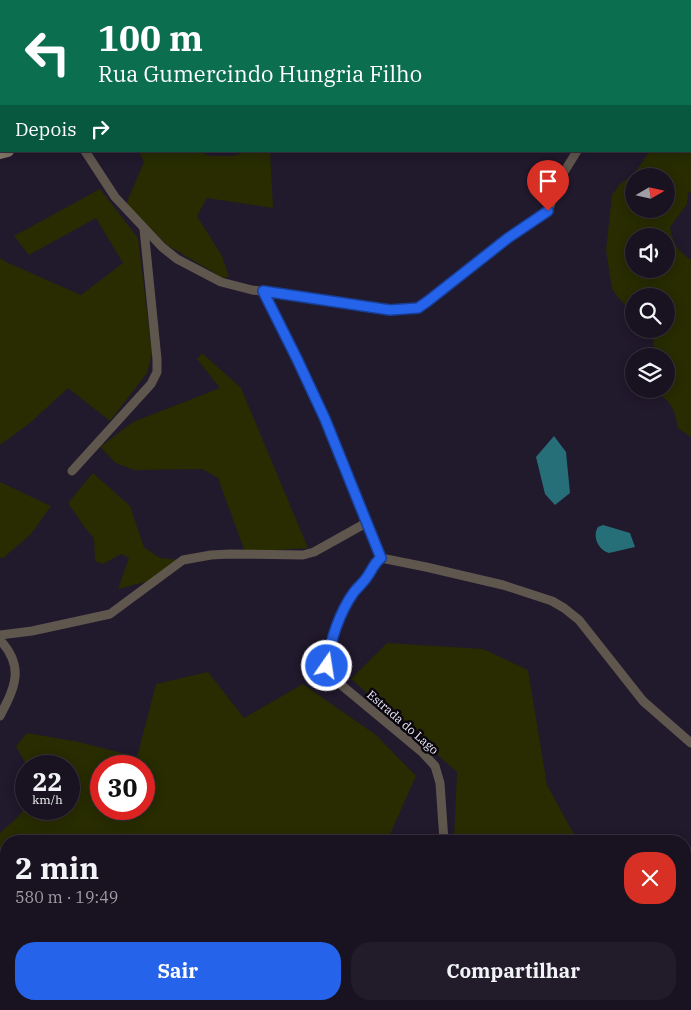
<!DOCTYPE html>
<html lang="pt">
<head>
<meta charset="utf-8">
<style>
  body { margin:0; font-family:"IBM Plex Serif",serif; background:#221c2a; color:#f1f3f6; height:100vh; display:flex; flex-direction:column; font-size:19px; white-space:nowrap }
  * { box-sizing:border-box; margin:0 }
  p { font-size:16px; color:#9f9ea5 }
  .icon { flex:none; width:28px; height:28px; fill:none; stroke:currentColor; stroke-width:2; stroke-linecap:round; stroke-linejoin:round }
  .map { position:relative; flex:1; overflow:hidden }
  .details { position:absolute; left:0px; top:835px; width:691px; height:175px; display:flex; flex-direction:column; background:#191321; border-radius:20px 20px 0 0; box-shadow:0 2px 12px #0003,0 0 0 1px #37323f }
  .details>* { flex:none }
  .guide { position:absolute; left:0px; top:0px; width:691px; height:152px; box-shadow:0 2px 12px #0003,0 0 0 1px #37323f; background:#0b6e4f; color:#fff; overflow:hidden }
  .needle { width:32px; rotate:81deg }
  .buttons { position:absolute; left:625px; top:168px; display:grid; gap:10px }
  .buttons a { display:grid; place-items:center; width:50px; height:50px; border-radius:50%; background:#191321; box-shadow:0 2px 12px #0003,0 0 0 1px #37323f; font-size:25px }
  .speed { position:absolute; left:15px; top:755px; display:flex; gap:10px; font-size:25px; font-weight:700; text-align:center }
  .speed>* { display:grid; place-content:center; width:65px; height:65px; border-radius:50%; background:#191321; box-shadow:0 2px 12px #0003,0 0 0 1px #37323f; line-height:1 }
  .speed small { font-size:12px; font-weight:400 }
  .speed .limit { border:8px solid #d22; background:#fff; color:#111 }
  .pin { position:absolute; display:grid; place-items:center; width:42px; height:42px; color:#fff; margin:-51px -21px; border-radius:50% 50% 50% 0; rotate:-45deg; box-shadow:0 0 5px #0007 }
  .pin .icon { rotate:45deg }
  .me { position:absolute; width:55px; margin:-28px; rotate:13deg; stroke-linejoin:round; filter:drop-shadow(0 0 4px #0008) }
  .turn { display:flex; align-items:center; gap:18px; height:105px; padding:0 15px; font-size:22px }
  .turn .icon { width:65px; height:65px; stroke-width:2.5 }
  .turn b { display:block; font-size:35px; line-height:42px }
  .then { display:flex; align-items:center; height:48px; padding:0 15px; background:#0003; gap:10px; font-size:19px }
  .round { display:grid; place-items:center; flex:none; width:52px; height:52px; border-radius:20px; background:#221c2a }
  .head { display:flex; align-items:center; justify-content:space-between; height:85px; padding:0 15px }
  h1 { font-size:30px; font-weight:700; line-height:38px }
  .primary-button { display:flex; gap:10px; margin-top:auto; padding:10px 15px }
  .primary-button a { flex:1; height:58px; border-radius:20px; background:#2563eb; color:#fff; font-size:20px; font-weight:700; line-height:58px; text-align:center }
  .primary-button a+a { background:#221c2a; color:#f1f3f6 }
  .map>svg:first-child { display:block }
  .green { fill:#282c00; fill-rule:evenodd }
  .water { fill:#266e78 }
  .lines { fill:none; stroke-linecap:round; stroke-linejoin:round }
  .street { stroke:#5f564e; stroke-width:9 }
  .secondary { stroke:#84776a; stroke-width:12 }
  .route-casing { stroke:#184099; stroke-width:12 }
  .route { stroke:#2563eb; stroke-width:9 }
  .labels { text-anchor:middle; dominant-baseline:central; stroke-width:5; stroke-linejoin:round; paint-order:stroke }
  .street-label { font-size:12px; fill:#f0ebf9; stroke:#09060e }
</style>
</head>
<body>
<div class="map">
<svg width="691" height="1010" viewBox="0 0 691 1010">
  <rect width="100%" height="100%" fill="#21192c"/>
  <!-- green -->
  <g class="green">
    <path d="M646,0H691V193L688,192L687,204L670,227C673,244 677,250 691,260V437L678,428C675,409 670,397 650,391L652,389H666V356H655L652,330L650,329H666V296H634V312L621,301L612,289L606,250L612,195L620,184L633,175L650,151H690V1ZM634,176H666V209H634ZM634,236H666V269H634Z"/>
    <polygon points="139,151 198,151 210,156 233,156 249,151 270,151 273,208 207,198 197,216 222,256 229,277 223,278 167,245 126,204 144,162"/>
    <polygon points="100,189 138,238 152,353 147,373 110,421 68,388 31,422 0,445 0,258 6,262 81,295 123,263 96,218 29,255 14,236"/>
    <polygon points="202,353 241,388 308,548 245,552 218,478 202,469 134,470 116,463 100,447 133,422 220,388 197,359"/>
    <polygon points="93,473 130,506 144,547 160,558 180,560 149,581 118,589 129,558 121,554 103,564 95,561 94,538 85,528 68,503"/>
    <polygon points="0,482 51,506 31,534 2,559 0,557"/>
    <polygon points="387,643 483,649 528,670 547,785 576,838 580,841 454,841 457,772 351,679"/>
    <path d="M208,672L244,718L303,684L376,735L416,776L387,841H6V927L0,923V833L19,816L26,806V809H69V766H27L16,746L27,733L79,742L137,757L156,684ZM144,766V809H101V766Z"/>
    <polygon points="685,895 691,895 691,1010 206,1010 179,1004 685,1004"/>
    <polygon points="0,959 6,960 6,1004 142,1004 140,1010 0,1010"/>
  </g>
  <!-- water -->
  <g class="water">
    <polygon points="554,436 566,452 570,493 555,505 545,494 536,457"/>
    <path d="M603,525L630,533L635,547L609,553C598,550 592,536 598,527Z"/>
  </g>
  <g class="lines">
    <!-- street -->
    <g class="street">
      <polyline points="123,0 123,1"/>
      <polyline points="155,1 155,0"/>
      <polyline points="592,1 592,0"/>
      <polyline points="690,121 691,122"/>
      <polyline points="85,151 115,197 162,247 177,259 221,282 252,290 297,295 348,304 390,310 418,308 428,301 509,238 548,211 561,177 577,151"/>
      <polyline points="263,291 297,359 325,419 381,558"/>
      <polyline points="72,471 151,384 157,372 157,359 144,229"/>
      <polyline points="381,558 426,567 503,585 552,601 564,608 579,620 643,701 691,743"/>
      <path d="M381,558C374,563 372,570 367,577C363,583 358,587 354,592C345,605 326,650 327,666C328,671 331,675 334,679L422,752L435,766L440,783L444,841"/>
      <polyline points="0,635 32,631 110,614 183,560 211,555 230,554 303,555 314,552 366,523"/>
      <path d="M0,640C25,667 15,687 0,716"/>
      <polyline points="0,938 6,945"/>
      <polyline points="151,1010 152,1004"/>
    </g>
    <!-- secondary -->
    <g class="secondary">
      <polyline points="252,1 254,0"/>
      <polyline points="0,153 8,151"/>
    </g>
  </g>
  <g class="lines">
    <defs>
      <path id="route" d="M327,666C330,641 339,613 354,592C358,587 363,583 367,577C372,570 374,563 381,558L325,419L297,359L263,291L390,310L418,308L428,301L508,238L548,211"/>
    </defs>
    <!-- route casing -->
    <use href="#route" class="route-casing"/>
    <!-- route -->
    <use href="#route" class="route"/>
  </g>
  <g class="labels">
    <!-- street labels -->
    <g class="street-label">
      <text transform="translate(403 722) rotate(41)">Estrada do Lago</text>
    </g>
  </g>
</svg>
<div class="buttons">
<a><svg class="needle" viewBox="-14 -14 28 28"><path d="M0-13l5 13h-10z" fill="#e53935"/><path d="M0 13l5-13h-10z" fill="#9f9ea5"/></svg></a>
<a><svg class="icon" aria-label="sound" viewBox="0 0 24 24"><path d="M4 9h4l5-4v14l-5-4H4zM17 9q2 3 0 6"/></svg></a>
<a><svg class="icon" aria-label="search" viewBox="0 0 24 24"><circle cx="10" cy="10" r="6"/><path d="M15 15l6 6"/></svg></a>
<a><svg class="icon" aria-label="layers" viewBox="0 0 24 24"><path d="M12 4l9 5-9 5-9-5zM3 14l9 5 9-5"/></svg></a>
</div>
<div class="speed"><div>22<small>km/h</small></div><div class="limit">30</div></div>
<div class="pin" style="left:548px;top:211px;background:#d93025"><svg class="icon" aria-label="arrive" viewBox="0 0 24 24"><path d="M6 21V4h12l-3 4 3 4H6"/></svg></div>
<svg class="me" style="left:327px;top:666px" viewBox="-20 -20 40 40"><circle r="17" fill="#2563eb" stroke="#fff" stroke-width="3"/><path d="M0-11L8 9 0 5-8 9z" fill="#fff"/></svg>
<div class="guide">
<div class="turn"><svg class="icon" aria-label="left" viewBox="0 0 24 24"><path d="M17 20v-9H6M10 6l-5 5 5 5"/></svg><div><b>100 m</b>Rua Gumercindo Hungria Filho</div></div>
<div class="then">Depois<svg class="icon" aria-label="right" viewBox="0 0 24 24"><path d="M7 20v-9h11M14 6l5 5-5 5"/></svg></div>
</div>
<section class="details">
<div class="head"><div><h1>2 min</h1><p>580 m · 19:49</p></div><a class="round" style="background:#d93025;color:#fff"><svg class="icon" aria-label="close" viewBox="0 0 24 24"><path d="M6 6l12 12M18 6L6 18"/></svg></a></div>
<div class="primary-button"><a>Sair</a><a>Compartilhar</a></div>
</section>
</div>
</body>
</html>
